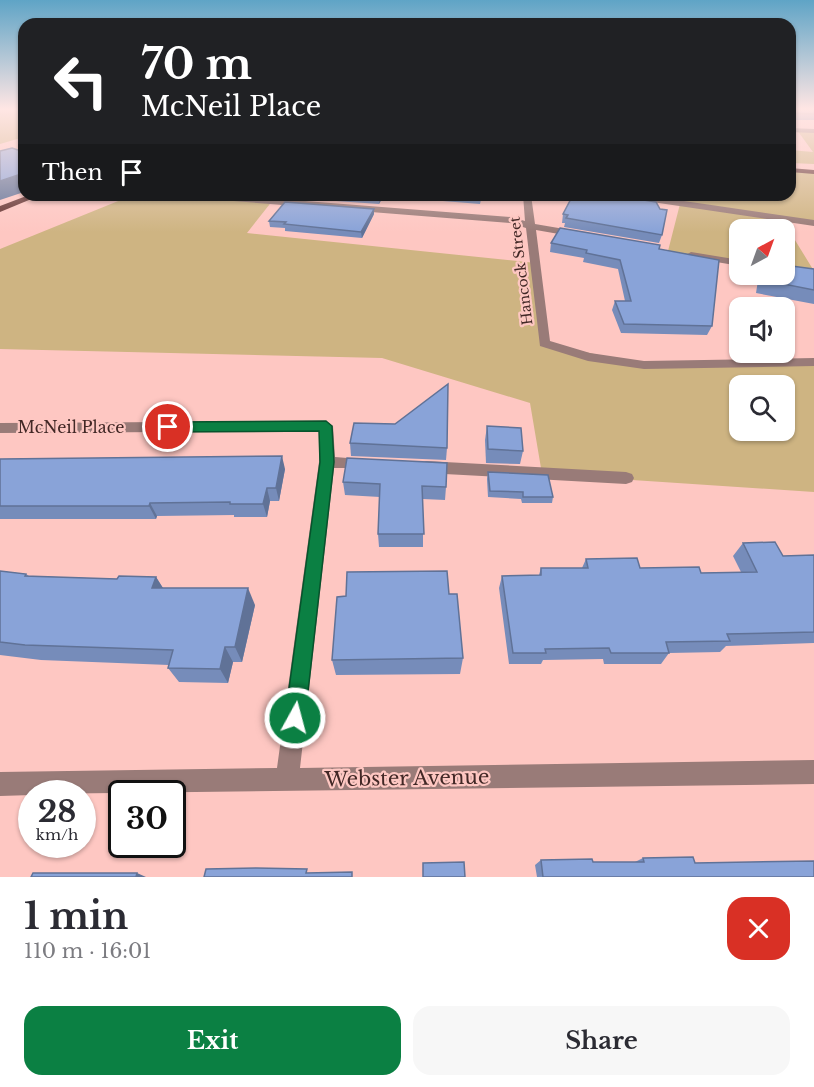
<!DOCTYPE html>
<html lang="en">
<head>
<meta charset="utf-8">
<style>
  body { margin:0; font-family:"Libre Baskerville",serif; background:#f7f7f7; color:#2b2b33; height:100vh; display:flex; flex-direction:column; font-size:22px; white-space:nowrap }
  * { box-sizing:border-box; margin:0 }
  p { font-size:20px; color:#7c7c81 }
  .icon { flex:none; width:33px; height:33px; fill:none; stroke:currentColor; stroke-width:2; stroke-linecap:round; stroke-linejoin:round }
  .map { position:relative; height:877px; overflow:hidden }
  .side { display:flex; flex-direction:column; background:#fff; flex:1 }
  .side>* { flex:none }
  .guide { position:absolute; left:18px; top:18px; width:778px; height:183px; border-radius:18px; box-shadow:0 2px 4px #0004; background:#202124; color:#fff; overflow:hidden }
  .needle { width:39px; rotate:41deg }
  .controls { position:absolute; left:729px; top:219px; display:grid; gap:12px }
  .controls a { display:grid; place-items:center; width:66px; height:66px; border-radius:12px; background:#fff; box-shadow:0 2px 4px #0004; font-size:30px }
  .speed { position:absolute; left:18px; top:780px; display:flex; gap:12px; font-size:30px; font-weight:700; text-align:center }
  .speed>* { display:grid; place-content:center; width:78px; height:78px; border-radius:50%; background:#fff; box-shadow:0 2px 4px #0004; line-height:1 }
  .speed small { font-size:15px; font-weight:400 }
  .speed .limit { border:3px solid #111; border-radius:9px; background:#fff; color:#111 }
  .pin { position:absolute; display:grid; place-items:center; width:51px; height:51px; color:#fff; margin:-26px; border:3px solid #fff; border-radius:50%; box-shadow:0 2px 6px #0007 }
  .me { position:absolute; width:66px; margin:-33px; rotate:7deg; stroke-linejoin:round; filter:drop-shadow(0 0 4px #0008) }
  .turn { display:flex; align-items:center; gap:21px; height:126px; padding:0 24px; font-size:27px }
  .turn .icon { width:78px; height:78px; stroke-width:2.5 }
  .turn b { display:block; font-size:42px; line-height:51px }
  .then { display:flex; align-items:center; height:57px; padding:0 24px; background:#0003; gap:12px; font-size:22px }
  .round { display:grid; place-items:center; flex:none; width:63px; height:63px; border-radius:18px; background:#f7f7f7 }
  .summary { display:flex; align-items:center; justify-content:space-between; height:102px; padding:0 24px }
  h1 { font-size:36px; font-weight:800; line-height:45px }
  .cta { display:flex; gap:12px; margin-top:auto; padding:12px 24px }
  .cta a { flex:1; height:69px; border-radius:18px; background:#0b8043; color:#fff; font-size:24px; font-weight:800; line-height:69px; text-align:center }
  .cta a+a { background:#f7f7f7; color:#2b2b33 }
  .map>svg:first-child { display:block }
  .green { fill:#ceb482; fill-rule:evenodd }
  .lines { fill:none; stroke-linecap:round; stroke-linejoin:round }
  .minor { fill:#997b78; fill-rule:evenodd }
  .major { fill:#61302e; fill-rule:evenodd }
  .wall { fill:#768cba }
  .shaded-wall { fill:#607297 }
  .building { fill:#89a3d8; stroke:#607297; stroke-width:1.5 }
  .route { fill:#0b8043; stroke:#07532c; stroke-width:1.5 }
  .labels { text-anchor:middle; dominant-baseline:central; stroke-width:4.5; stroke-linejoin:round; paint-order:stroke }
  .far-street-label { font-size:14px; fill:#422826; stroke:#fec7c2 }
  .street-label { font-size:16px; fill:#422826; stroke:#fec7c2 }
  .near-street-label { font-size:20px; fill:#422826; stroke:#fec7c2 }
</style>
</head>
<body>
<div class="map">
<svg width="814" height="877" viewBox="0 0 814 877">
  <rect width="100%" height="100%" fill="#fec7c2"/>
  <!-- green -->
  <g class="green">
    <polygon points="0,109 24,109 24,137 0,144"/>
    <polygon points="797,130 814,131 814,164 791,163 790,150 813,152"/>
    <polygon points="791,170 814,172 814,223 782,219 814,271 785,270 784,230 740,230 739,263 668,251 680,204 625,195 790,195"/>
    <path d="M133,195H243L241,198L273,200L247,233L536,263L544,343L644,365L814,362V492L542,474L530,403L382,358L0,349V249ZM740,386H784V430H740Z"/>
  </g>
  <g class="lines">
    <!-- minor -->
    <g class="minor">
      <polygon points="790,128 814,129 814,133 790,132"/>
      <polygon points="191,195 229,195 511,217 525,221 523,195 531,195 535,224 576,231 581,234 576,237 536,230 550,341 590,353 644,361 814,358 814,366 644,369 588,361 540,346 526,228 510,223 195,198"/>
      <polygon points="621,195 643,195 814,220 814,226 625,198"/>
      <polygon points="691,252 740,260 740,266 687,257 686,255"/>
      <polygon points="326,421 333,426 335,457 372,460 374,464 372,468 334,468 300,768 814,760 814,784 32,794 32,795 0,796 0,772 277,768 319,462 319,431 0,433 0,423"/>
      <polygon points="426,461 626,472 632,474 634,478 632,482 626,484 426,473 420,471 418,467 420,463"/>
    </g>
    <!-- major -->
    <g class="major">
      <polygon points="790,168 814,170 814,174 790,172"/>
      <polygon points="29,195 41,195 0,212 0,206"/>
    </g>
  </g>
  <!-- wall -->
  <g class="wall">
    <rect x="790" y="109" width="24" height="11"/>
    <polygon points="790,129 794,133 791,140 790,140"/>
    <polygon points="293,195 384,195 379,204 293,198"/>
    <polygon points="418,195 482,195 480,204 418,199"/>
    <polygon points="573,195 662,235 659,243 564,227 565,223 562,223 563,214"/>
    <polygon points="374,214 362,238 285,231 285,228 270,227 269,221"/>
    <polygon points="551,243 659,249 712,326 707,335 621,333 612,310 615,301 625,301 618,269 583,262 584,258 550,252"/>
    <polygon points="814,269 814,304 756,293 759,274 784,274"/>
    <polygon points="395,424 447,448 446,460 351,456 350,443"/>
    <polygon points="487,426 523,451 520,464 486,463 485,440"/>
    <polygon points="0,459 285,469 279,501 270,501 267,517 234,517 234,515 157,516 156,519 0,519"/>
    <polygon points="488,472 553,497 552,503 522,503 521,499 488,497 487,479"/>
    <polygon points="343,482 446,487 445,500 423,499 423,547 379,547 378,534 380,497 345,495"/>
    <polygon points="743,543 783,556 814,555 814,643 726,646 720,652 669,653 661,664 604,664 603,659 543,660 541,664 509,664 499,588 502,576 539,575 541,568 582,568 586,559 640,568 701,573 741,572 733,556"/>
    <polygon points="0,571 26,574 29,576 117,579 156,577 163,588 255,605 242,662 233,662 228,683 179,682 168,668 169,665 41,660 0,655"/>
    <polygon points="449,594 463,658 460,674 336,675 332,660"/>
    <polygon points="643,858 695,863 814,877 537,877 535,865 541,860 593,862 635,862"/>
  </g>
  <!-- shaded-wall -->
  <g class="shaded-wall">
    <polygon points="24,173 24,192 0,200 0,181"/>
    <polygon points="381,195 384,195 379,204 379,199"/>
    <polygon points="374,209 374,214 362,238 361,232"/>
    <polygon points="282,456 285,469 279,501 276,488"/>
    <polygon points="267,488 270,501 267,517 263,504"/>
    <polygon points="150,503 157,516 156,519 149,506"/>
    <polygon points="156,577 166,593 152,588"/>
    <polygon points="248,588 255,605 242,662 235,647"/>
    <polygon points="225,647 233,662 228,683 220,669"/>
    <polygon points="137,873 146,877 136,877"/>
  </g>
  <!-- building -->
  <g class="building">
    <polygon points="790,109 814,109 814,114 790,113"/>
    <polygon points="12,148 24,152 24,173 0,181 0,151"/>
    <polygon points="331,195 381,195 379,199"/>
    <polygon points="573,195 613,195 656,202 660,209 667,210 662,235 566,218 568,215 563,214"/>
    <polygon points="285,202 374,209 361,232 284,224 286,222 269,221"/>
    <polygon points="560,228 660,245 659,249 719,260 712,326 624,324 615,301 631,301 620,260 586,253 587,250 551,243"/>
    <polygon points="784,265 814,269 814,290 763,280 763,274 784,274"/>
    <polygon points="448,384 447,448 350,443 354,423 395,424"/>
    <polygon points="487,426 521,428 523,451 488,449"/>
    <polygon points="282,456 276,488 267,488 263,504 230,504 230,502 150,503 149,506 0,506 0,459"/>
    <polygon points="347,458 447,463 446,487 422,486 424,534 378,534 380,484 343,482"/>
    <polygon points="488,472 548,475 553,497 523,497 523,492 490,491"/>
    <polygon points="775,542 783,556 814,555 814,632 727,634 730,641 666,642 669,653 611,653 609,648 545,649 546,653 513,653 502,576 541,575 541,568 588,568 586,559 637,558 640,568 699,567 701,573 757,572 743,543"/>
    <polygon points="0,571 26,574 25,576 117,579 119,576 156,577 152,588 248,588 235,647 225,647 220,669 168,668 173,650 25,645 0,642"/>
    <polygon points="447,571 449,594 457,594 463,658 332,660 337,597 346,596 347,572"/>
    <polygon points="693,857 695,863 814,861 814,877 543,877 541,860 592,859 593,862 644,862 643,858"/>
    <polygon points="464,862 465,877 423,877 423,863"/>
    <polygon points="256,868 307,869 306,873 352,872 352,877 204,877 206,869"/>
    <polygon points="33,873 137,873 136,877 31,877"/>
  </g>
  <!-- sky -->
  <linearGradient id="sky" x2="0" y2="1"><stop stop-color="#5fa4c6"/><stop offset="0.47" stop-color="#ffe6e4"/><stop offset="1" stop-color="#ffe6e4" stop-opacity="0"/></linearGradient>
  <rect width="814" height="232" fill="url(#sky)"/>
  <!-- route -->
  <polygon class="route" points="326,421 332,426 334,462 305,718 302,725 295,728 288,725 285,718 320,462 319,431 168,432 161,427 168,422"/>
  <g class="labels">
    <!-- far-street labels -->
    <g class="far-street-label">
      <text transform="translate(521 271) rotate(-97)">Hancock Street</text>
    </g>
    <!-- street labels -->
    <g class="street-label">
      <text x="71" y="427">McNeil Place</text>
    </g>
    <!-- near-street labels -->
    <g class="near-street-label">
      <text transform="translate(407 778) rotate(-1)">Webster Avenue</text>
    </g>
  </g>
</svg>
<div class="controls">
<a><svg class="needle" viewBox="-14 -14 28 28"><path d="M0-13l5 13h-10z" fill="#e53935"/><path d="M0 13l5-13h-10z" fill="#7c7c81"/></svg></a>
<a><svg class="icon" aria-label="sound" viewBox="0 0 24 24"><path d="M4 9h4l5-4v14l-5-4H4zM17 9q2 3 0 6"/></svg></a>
<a><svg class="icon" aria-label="search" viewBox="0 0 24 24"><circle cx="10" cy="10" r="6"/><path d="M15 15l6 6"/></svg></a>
</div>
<div class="speed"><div>28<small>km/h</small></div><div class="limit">30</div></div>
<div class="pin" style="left:168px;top:427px;background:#d93025"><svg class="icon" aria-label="arrive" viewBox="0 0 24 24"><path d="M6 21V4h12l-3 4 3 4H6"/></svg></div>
<svg class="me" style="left:295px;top:718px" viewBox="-20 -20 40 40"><circle r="17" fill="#0b8043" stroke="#fff" stroke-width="3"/><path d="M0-11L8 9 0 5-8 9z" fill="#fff"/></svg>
<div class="guide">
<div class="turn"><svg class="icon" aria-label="left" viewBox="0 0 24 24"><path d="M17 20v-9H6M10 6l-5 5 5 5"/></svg><div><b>70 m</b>McNeil Place</div></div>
<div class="then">Then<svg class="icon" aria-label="arrive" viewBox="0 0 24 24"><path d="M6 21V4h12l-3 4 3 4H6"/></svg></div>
</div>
</div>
<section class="side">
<div class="summary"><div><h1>1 min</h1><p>110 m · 16:01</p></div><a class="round" style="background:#d93025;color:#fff"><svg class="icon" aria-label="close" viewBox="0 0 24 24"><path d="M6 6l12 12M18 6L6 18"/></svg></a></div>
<div class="cta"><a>Exit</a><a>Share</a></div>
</section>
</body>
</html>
